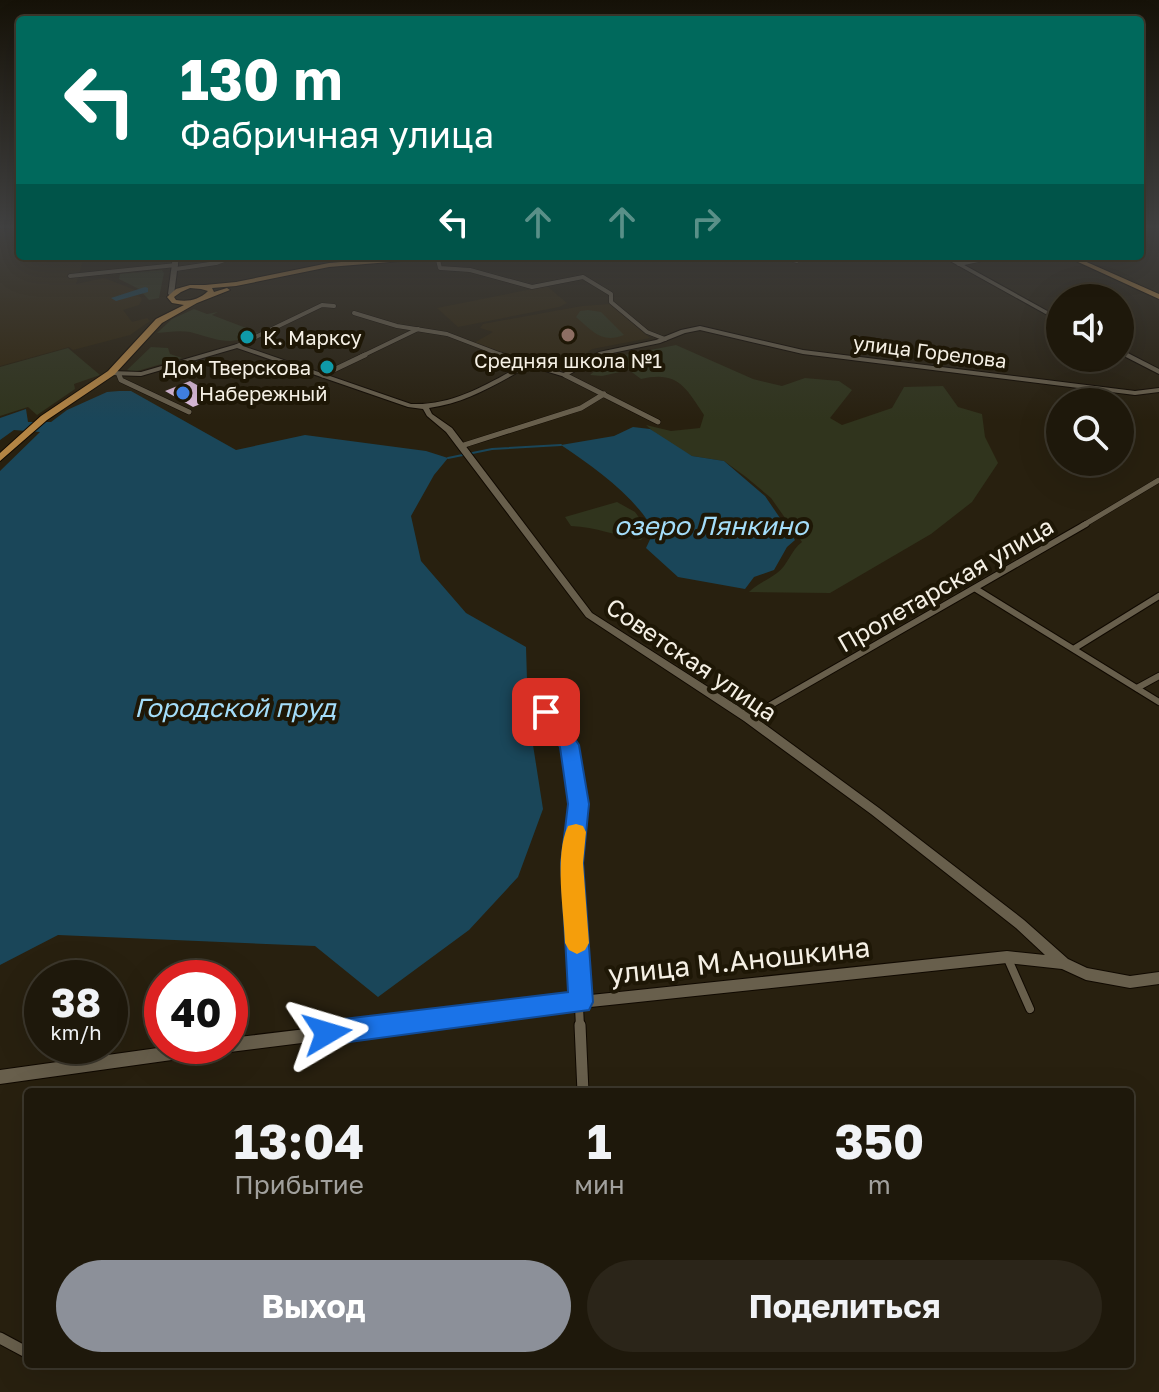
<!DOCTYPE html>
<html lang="ru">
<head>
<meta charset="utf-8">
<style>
  body { margin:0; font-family:"Golos Text",sans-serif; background:#2b2519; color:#f1f3f6; height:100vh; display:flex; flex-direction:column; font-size:30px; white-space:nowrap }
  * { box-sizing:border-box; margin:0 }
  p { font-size:26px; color:#a1a09d }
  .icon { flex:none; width:44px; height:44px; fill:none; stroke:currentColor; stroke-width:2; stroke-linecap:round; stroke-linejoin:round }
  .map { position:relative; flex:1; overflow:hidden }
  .side { position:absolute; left:24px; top:1088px; width:1110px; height:280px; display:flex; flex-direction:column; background:#1e180b; border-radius:8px; box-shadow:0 8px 32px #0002,0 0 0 2px #3c372c }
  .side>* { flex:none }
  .hud { position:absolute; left:16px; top:16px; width:1128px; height:244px; border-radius:8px; box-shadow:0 8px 32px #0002,0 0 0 2px #3c372c; background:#00695c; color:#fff; overflow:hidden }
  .fabs { position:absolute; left:1046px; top:284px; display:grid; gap:16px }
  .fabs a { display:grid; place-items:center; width:88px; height:88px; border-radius:50%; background:#1e180b; box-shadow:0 8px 32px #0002,0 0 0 2px #3c372c; font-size:40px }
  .speed { position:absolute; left:24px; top:960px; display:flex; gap:16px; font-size:40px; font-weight:700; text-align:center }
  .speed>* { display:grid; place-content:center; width:104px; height:104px; border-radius:50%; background:#1e180b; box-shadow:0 8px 32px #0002,0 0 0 2px #3c372c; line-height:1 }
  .speed small { font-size:20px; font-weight:400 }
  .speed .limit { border:12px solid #d22; background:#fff; color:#111 }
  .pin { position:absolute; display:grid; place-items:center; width:68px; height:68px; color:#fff; margin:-34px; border-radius:16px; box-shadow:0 4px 12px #0006 }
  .me { position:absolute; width:88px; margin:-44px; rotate:83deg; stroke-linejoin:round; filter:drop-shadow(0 0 6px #0008) }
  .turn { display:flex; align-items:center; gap:28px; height:168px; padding:0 32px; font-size:36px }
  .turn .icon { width:104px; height:104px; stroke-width:2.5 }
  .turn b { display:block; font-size:56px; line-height:68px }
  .lanes { display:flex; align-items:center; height:76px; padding:0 32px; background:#0003; justify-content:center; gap:40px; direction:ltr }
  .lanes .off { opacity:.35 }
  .eta { display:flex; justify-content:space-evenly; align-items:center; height:136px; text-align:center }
  .eta b { font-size:48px; font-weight:700; line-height:56px }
  .cta { display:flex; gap:16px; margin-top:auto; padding:16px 32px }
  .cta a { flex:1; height:92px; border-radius:48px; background:#8c9099; color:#fff; font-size:32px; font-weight:700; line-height:92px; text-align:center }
  .cta a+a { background:#2b2519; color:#f1f3f6 }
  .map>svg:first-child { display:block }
  .built { fill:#31260e }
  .green { fill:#30341d }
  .water { fill:#1a4659 }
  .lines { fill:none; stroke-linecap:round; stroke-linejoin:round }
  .stream { stroke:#1a4659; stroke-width:2 }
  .river { fill:#1a4659; fill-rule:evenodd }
  .building { fill:#e1c0e1 }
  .street-far4-casing { stroke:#100900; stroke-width:5 }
  .street-far3-casing { stroke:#100900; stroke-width:6 }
  .street-far2-casing { stroke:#100900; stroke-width:8 }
  .street-far1-casing { stroke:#100900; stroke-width:10 }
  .street-casing { stroke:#100900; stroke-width:13 }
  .secondary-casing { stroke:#100900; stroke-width:2 }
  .primary-casing { stroke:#100900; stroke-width:2 }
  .street-far4 { stroke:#685f4c; stroke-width:4 }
  .street-far3 { stroke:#685f4c; stroke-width:5 }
  .street-far2 { stroke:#685f4c; stroke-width:6 }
  .street-far1 { stroke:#685f4c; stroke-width:8 }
  .street { stroke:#685f4c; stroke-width:11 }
  .secondary { fill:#685f4c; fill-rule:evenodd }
  .primary { fill:#b48544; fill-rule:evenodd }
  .route { fill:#1a73e8; stroke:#114b97; stroke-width:2 }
  .slow { fill:#f59e0b }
  .education-dot { fill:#8d6e63; stroke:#1e1706; stroke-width:3 }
  .culture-dot { fill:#0f9aa8; stroke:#1e1706; stroke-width:3 }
  .shop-dot { fill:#3f7fe0; stroke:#1e1706; stroke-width:3 }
  .labels { text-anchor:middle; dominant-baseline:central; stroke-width:8; stroke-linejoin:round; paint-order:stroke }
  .far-poi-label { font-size:20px; fill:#f5f0e5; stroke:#1e1706; text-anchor:start }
  .far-street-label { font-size:20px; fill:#f5f0e5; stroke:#1e1706 }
  .street-label { font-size:24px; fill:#f5f0e5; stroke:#1e1706 }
  .water-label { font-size:26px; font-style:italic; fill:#a4ddf9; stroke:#1e1706 }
  .near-street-label { font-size:28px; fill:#f5f0e5; stroke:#1e1706 }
</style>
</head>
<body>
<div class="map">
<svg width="1159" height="1392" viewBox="0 0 1159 1392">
  <rect width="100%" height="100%" fill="#28200f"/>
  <!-- built -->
  <g class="built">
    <polygon points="20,227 20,256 84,257 76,284 104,278 133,289 142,299 139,305 123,310 132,322 147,318 150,321 130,335 73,350 69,347 0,366 0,229"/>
    <polygon points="547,286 567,303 559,307 458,327 437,308"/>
    <polygon points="610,304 650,338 592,349 563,371 474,343 493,332 480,328 483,324 582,306"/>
  </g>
  <!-- green -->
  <g class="green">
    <polygon points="162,270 164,273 159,298 149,300 139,289 119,279 120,274"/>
    <path d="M194,309L207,314L218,312L212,315L259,333C228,347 221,340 190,332C180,330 167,332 157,333L172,319Z"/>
    <path d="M588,310L601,312L624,335C602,344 592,331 576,317L580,311Z"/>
    <path d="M676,345L753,379L782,386L805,378L839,381L852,390L830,418L842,425L892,408L904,387L943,386L958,407L982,414L985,437L998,463L972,502L931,534L830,593L749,592C758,583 768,580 777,573C788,565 791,550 802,542L771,498L746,477L724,461L692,456L664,441L646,425L671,431L700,428L704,415C685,386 677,371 641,379L629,370L602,376L590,375L609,358Z"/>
    <polygon points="151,347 168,348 170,354 182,358 134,372 127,370"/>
    <polygon points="68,348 100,375 74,384 75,389 37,415 28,407 0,416 0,367"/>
    <path d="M617,502L635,512L648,530L641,540C617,536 596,527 571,526L565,517Z"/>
  </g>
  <!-- water -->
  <g class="water">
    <polygon points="119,391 131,391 236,450 305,435 426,451 448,458 434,475 411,516 421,561 466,613 526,647 528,713 543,809 518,877 469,930 378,997 315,946 58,935 0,965 0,471 40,432 14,430 0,440 0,418 26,409 28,422 51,422 67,410 107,392"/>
    <path d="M633,427L650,429L692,456L724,461L765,496L795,540L787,547L774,570L754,577L745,589L678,577L646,548L654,531C635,496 594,467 561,445L614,436Z"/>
  </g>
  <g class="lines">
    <!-- stream -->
    <polyline class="stream" points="448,458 492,449 561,445"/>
    <!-- river -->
    <polygon class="river" points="145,287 148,288 148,292 116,301 111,298"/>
  </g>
  <!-- building -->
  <polygon class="building" points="190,381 218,397 193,407 165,391"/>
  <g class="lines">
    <defs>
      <g id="street-far4">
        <polyline points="437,256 440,268 470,270 532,287 583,277 611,294 611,302 647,332 665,339"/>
        <polyline points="781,256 797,261"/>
        <polyline points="959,264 998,256"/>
        <polyline points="176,269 216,263 235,256"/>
        <polyline points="70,276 176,265"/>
        <polyline points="354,313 397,326 447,334 507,357"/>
        <polyline points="237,346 322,305 334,306"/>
        <polyline points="360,357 418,329"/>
      </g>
      <g id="street-far3">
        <polyline points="501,355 528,364"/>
        <polyline points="119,375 121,380 189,412"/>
        <polyline points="323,375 365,355"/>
        <polyline points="565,375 658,422"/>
        <polyline points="461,446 581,408 604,394"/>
        <polyline points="1082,526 1159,480"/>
      </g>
      <g id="street-far2">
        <polyline points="976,589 1159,702"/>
        <polyline points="1075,648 1159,596"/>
        <polyline points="1137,688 1159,676"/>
        <polyline points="546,712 569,744"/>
        <polyline points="748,718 1086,524"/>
      </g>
      <g id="street-far1">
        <polyline points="568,742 578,804 572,863 580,1027"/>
        <polyline points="1007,957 1030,1009"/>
      </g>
      <g id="street">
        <polyline points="580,1025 583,1092"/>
        <polyline points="0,1338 28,1353"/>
      </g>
      <g id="secondary">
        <polygon points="173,256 179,256 174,294 171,296 168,294"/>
        <polygon points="941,256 948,256 1060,318 1060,322"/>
        <path d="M700,326L803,350L1135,391L1159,388V392L1135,395L803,354L700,330L685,333L660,343L603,355L565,377L529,366C497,384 466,403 429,408L432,414L452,428L592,613L752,715L879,808L1024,920L1068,959L1087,968L1130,976L1159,972V984L1130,988L1086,980L1062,969L1007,963L581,1008L230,1052L227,1051L222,1053L0,1084V1070L172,1046H230V1038L581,996L1007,951L1045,955L1016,928L871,814L744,721L586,617L446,432L427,416L423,409L408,407L237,348L141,376L111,375L108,373L111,371L141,372L237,344L411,404C454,406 489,383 526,363L564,373L599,352L656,340L681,330Z"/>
        <polygon points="1120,349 1159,369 1159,374 1120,354"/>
      </g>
      <g id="primary">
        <path d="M415,256H441L438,258L329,267L236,286L212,288L214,292L227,288L230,290L197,303L162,323L114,375L47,420L0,461V453L41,416L108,371L156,319L184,305L172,303L167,297L176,289L190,285H205L236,282L329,263ZM190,288L201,289L208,291C199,300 188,302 176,300L174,297L181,292Z"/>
        <polygon points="1065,256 1073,256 1159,294 1159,299"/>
      </g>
    </defs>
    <!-- street-far4 casing -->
    <use href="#street-far4" class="street-far4-casing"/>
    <!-- street-far3 casing -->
    <use href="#street-far3" class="street-far3-casing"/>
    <!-- street-far2 casing -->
    <use href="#street-far2" class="street-far2-casing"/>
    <!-- street-far1 casing -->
    <use href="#street-far1" class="street-far1-casing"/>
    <!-- street casing -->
    <use href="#street" class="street-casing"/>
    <!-- secondary casing -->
    <use href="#secondary" class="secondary-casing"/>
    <!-- primary casing -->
    <use href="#primary" class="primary-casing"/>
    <!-- street-far4 -->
    <use href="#street-far4" class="street-far4"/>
    <!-- street-far3 -->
    <use href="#street-far3" class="street-far3"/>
    <!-- street-far2 -->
    <use href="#street-far2" class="street-far2"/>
    <!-- street-far1 -->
    <use href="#street-far1" class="street-far1"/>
    <!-- street -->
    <use href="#street" class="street"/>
    <!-- secondary -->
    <use href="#secondary" class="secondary"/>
    <!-- primary -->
    <use href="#primary" class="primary"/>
  </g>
  <!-- sky -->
  <linearGradient id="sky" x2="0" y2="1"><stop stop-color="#161208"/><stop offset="0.54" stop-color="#424242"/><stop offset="1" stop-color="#424242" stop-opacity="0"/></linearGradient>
  <rect width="1159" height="420" fill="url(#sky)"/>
  <!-- route -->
  <polygon class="route" points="546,705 553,707 579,745 589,804 583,863 593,1002 589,1010 327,1045 319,1042 315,1033 319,1024 327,1021 568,992 561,863 568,804 560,747 537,712"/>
  <!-- slow -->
  <path class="slow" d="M576,824L583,826L586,832L583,863L589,943L585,950L577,954L569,950L565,943C564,911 554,855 568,826Z"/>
  <!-- markers -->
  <circle class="education-dot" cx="568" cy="335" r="8"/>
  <g class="culture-dot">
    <circle cx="247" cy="337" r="8"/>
    <circle cx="327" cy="367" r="8"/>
  </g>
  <circle class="shop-dot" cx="183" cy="393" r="8"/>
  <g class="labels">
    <!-- far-poi labels -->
    <g class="far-poi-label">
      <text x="263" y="337">К. Марксу</text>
      <text x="568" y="360" text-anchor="middle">Средняя школа №1</text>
      <text x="311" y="367" text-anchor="end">Дом Тверскова</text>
      <text x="199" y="393">Набережный</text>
    </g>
    <!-- far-street labels -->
    <g class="far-street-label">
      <text transform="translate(930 351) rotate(7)">улица Горелова</text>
    </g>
    <!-- street labels -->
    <g class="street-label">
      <text transform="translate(945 584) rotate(-30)">Пролетарская улица</text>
      <text transform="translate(692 659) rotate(34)">Советская улица</text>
    </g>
    <!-- water labels -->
    <g class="water-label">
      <text x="711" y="525">озеро Лянкино</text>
      <text x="235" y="707">Городской пруд</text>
    </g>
    <!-- near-street labels -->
    <g class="near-street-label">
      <text transform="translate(739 960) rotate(-6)">улица М.Аношкина</text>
    </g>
  </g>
</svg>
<div class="fabs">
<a><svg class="icon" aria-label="sound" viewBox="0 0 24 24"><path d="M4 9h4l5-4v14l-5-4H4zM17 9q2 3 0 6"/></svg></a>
<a><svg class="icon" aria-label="search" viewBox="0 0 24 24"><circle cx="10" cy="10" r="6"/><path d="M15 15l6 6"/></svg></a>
</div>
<div class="speed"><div>38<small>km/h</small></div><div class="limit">40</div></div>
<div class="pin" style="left:546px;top:712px;background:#d93025"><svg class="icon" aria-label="arrive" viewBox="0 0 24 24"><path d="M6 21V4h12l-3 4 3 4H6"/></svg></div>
<svg class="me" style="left:327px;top:1033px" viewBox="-20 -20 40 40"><path d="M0-17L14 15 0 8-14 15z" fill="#1a73e8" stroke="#fff" stroke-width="4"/></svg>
<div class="hud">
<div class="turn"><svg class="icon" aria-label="left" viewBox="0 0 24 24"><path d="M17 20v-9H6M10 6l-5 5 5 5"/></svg><div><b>130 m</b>Фабричная улица</div></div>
<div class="lanes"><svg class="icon" aria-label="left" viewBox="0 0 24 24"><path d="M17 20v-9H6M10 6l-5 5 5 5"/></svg><svg class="icon off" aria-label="ahead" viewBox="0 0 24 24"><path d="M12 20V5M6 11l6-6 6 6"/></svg><svg class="icon off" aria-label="ahead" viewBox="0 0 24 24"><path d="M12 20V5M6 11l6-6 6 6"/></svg><svg class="icon off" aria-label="right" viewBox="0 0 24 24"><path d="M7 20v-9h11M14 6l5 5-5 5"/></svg></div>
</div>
<section class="side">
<div class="eta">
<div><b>13:04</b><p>Прибытие</p></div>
<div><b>1</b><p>мин</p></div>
<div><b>350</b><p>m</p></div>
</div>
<div class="cta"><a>Выход</a><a>Поделиться</a></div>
</section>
</div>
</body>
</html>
